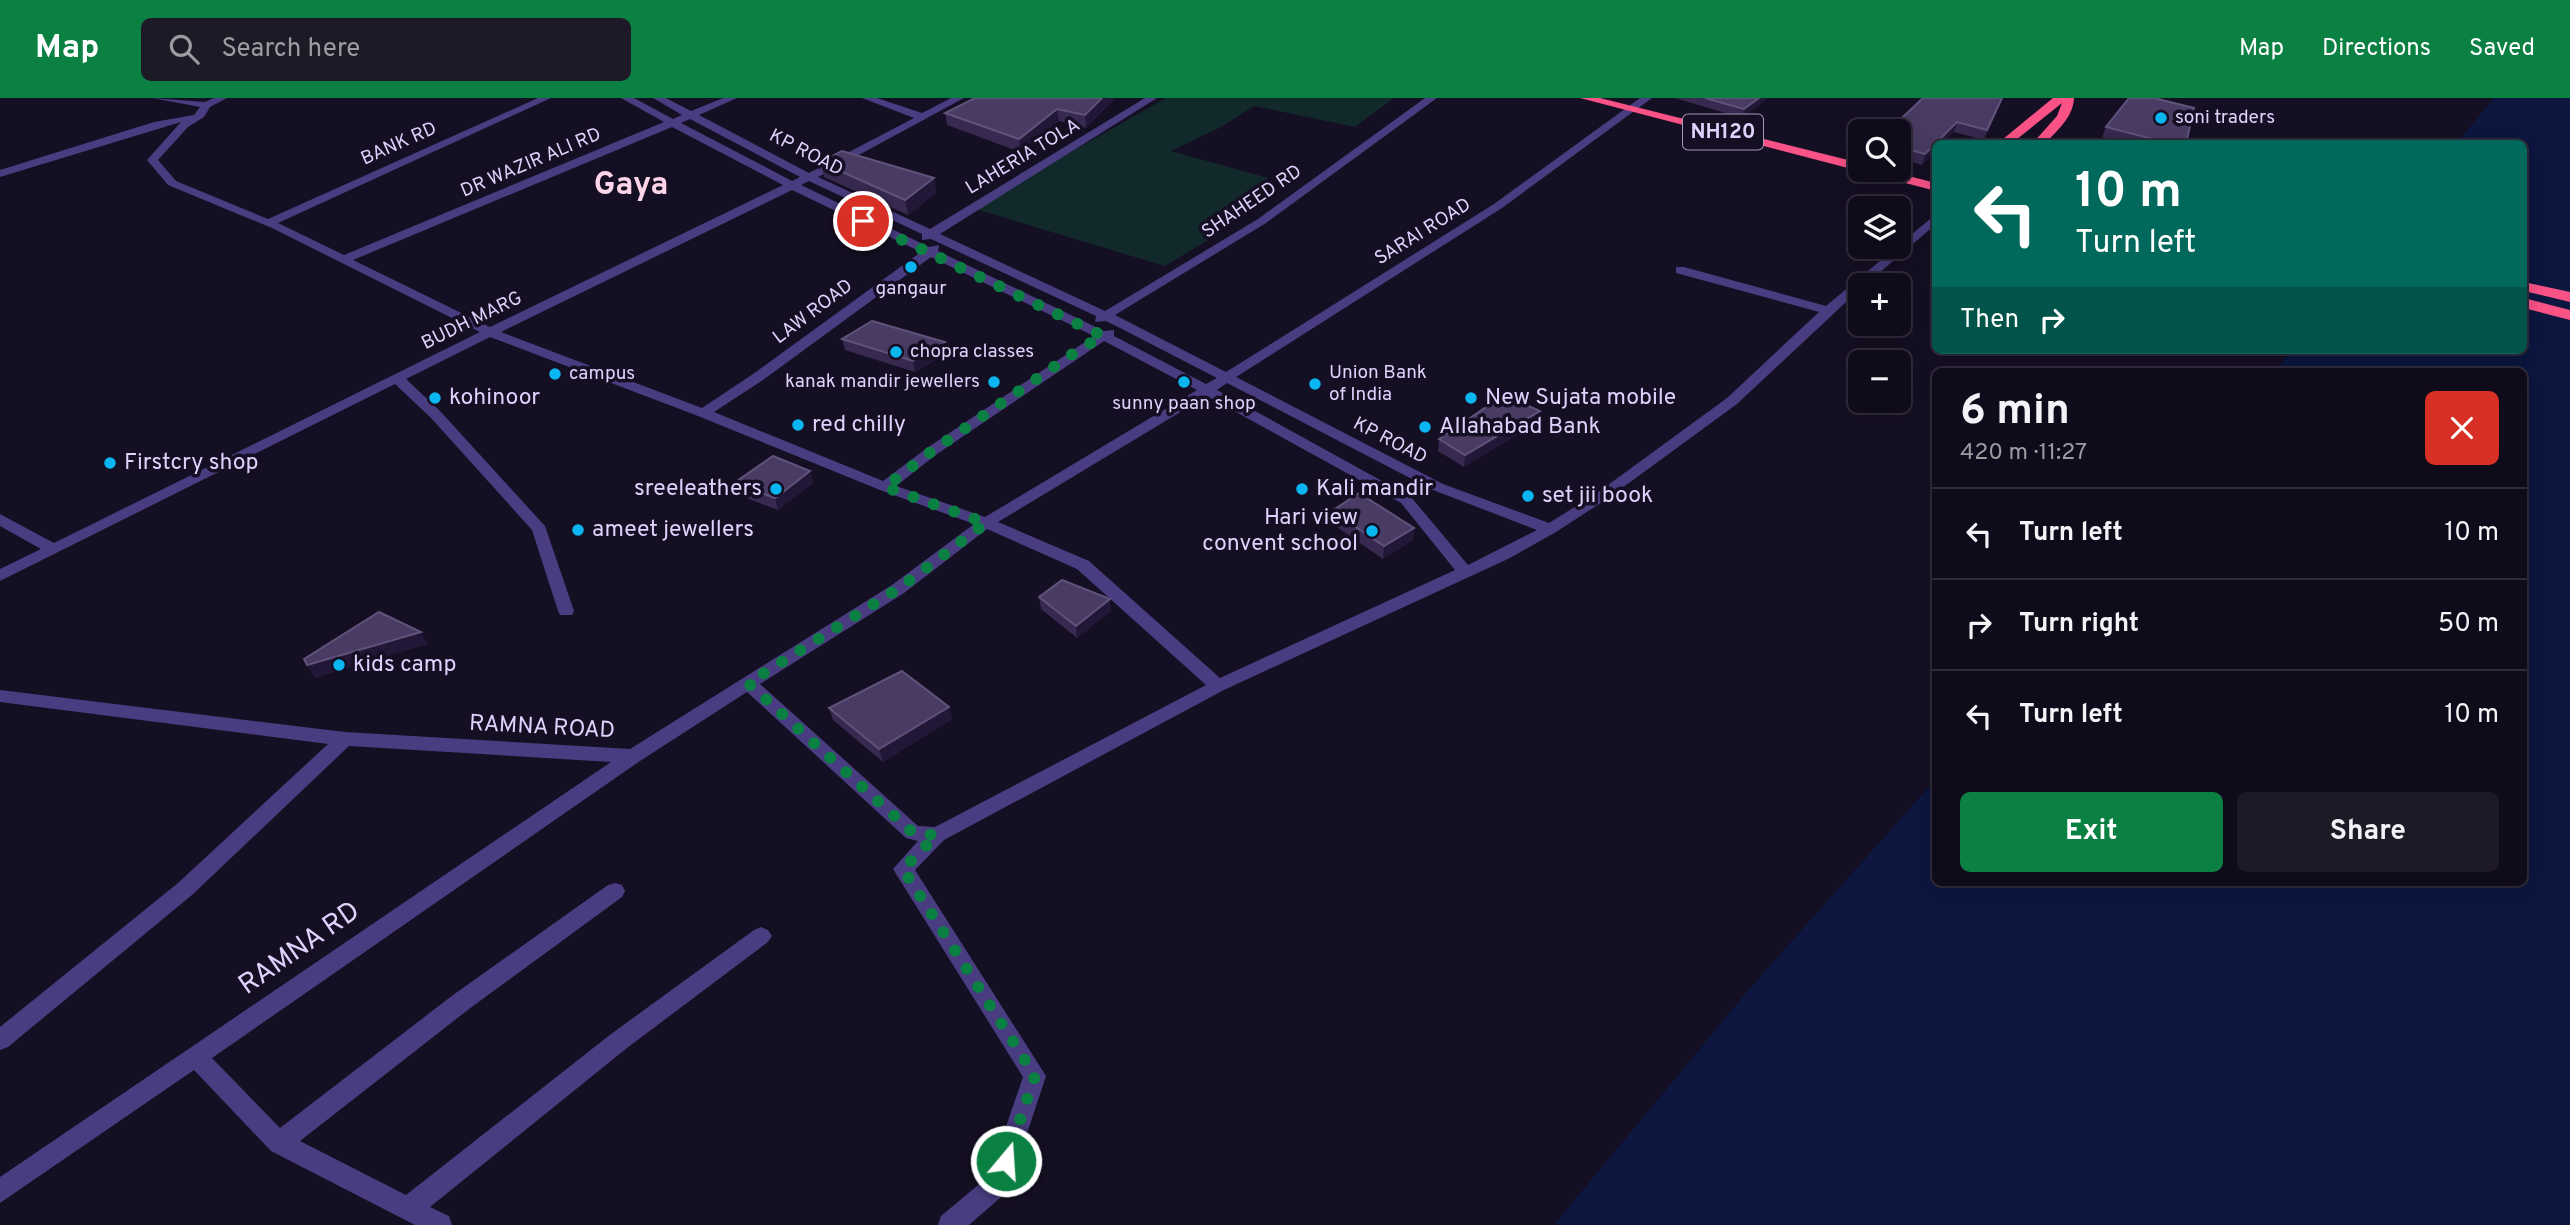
<!DOCTYPE html>
<html lang="en">
<head>
<meta charset="utf-8">
<style>
  body { margin:0; font-family:Overpass,sans-serif; background:#1e1927; color:#f1f3f6; height:100vh; display:flex; flex-direction:column; font-size:26px; white-space:nowrap }
  * { box-sizing:border-box; margin:0 }
  p { font-size:23px; color:#9c9ba2 }
  .icon { flex:none; width:38px; height:38px; fill:none; stroke:currentColor; stroke-width:2; stroke-linecap:round; stroke-linejoin:round }
  .map { position:relative; flex:1; overflow:hidden }
  .panel { position:absolute; left:1932px; top:270px; width:595px; height:518px; display:flex; flex-direction:column; background:#100b1a; border-radius:10px; box-shadow:0 4px 18px #0003,0 0 0 2px #302b39 }
  .panel>* { flex:none }
  .hud { position:absolute; left:1932px; top:42px; width:595px; height:214px; border-radius:10px; box-shadow:0 4px 18px #0003,0 0 0 2px #302b39; background:#00695c; color:#fff; overflow:hidden }
  .fabs { position:absolute; left:1848px; top:21px; display:grid; gap:14px }
  .fabs a { display:grid; place-items:center; width:63px; height:63px; border-radius:10px; background:#100b1a; box-shadow:0 4px 18px #0003,0 0 0 2px #302b39; font-size:35px }
  .pin { position:absolute; display:grid; place-items:center; width:60px; height:60px; color:#fff; margin:-30px; border:4px solid #fff; border-radius:50%; box-shadow:0 2px 7px #0007 }
  .me { position:absolute; width:77px; margin:-38px; rotate:18deg; stroke-linejoin:round; filter:drop-shadow(0 0 5px #0008) }
  .turn { display:flex; align-items:center; gap:24px; height:147px; padding:0 28px; font-size:32px }
  .turn .icon { width:91px; height:91px; stroke-width:2.5 }
  .turn b { display:block; font-size:49px; line-height:60px }
  .then { display:flex; align-items:center; height:66px; padding:0 28px; background:#0003; gap:14px; font-size:26px }
  .round { display:grid; place-items:center; flex:none; width:74px; height:74px; border-radius:10px; background:#1e1927 }
  .head { display:flex; align-items:center; justify-content:space-between; height:119px; padding:0 28px }
  h1 { font-size:42px; font-weight:700; line-height:52px }
  .button { display:flex; gap:14px; margin-top:auto; padding:14px 28px }
  .button a { flex:1; height:80px; border-radius:10px; background:#0b8043; color:#fff; font-size:28px; font-weight:700; line-height:80px; text-align:center }
  .button a+a { background:#1e1927; color:#f1f3f6 }
  ul { padding:0; list-style:none }
  li { display:flex; align-items:center; gap:21px; height:91px; padding:0 28px; border-top:2px solid #302b39 }
  li div { flex:1 }
  li b { display:block; font-size:26px }
  li em { font-style:normal }
  header { display:flex; align-items:center; gap:42px; box-sizing:border-box; height:98px; padding:0 35px; background:#0b8043; color:#fff }
  header strong { font-size:33px }
  nav { display:flex; gap:38px; margin-inline-start:auto; font-size:24px }
  .search { width:490px; height:63px; background:#1e1927; display:flex; align-items:center; gap:18px; box-sizing:border-box; padding:0 24px; border-radius:10px; color:#9c9ba2; font-size:26px }
  .map>svg:first-child { display:block }
  .green { fill:#12292c }
  .water { fill:#0c163f }
  .lines { fill:none; stroke-linecap:round; stroke-linejoin:round }
  .minor { fill:#493c80; fill-rule:evenodd }
  .highway { fill:#f85287; fill-rule:evenodd }
  .wall { fill:#372950 }
  .shaded-wall { fill:#221736 }
  .building { fill:#493b63; stroke:#60537b; stroke-width:2 }
  .route { stroke:#0b8043; stroke-width:12; stroke-dasharray:0 21.6 }
  .poi-dot { fill:#0ab6f2; stroke:#150f23; stroke-width:2.5 }
  .labels { text-anchor:middle; dominant-baseline:central; stroke-width:7; stroke-linejoin:round; paint-order:stroke }
  .far-poi-label { font-size:19px; fill:#ded2fd; stroke:#150f23; text-anchor:start }
  .far-street-label { font-size:19px; fill:#ded2fd; stroke:#150f23 }
  .shield { fill:#150f23; stroke:#a298bc; stroke-width:2 }
  .shield-label { font-size:21px; font-weight:bold; fill:#ded2fd }
  .poi-label { font-size:23px; fill:#ded2fd; stroke:#150f23; text-anchor:start }
  .street-label { font-size:23px; fill:#ded2fd; stroke:#150f23 }
  .near-street-label { font-size:28px; fill:#ded2fd; stroke:#150f23 }
  .far-town-label { font-size:32px; font-weight:bold; fill:#fdd4e8; stroke:#150f23 }
</style>
</head>
<body>
<header>
<strong>Map</strong>
<div class="search"><svg class="icon" aria-label="search" viewBox="0 0 24 24"><circle cx="10" cy="10" r="6"/><path d="M15 15l6 6"/></svg>Search here</div>
<nav><a>Map</a><a>Directions</a><a>Saved</a></nav>
</header>
<div class="map">
<svg width="2570" height="1127" viewBox="0 0 2570 1127">
  <rect width="100%" height="100%" fill="#150f23"/>
  <!-- green -->
  <polygon class="green" points="1166,0 1394,0 1355,29 1254,8 1221,29 1171,53 1268,80 1259,102 1210,141 1165,168 972,110"/>
  <!-- water -->
  <polygon class="water" points="2494,0 2570,0 2570,1127 1554,1127 1750,890 1935,682 1936,784 2524,784 2524,273 2275,273 2292,252 2524,252 2524,46 2457,45"/>
  <g class="lines">
    <!-- minor -->
    <path class="minor" d="M152,0L205,4L214,0H227L210,9L204,19L188,29L158,62L176,83L268,121L538,0H551L278,125L344,157L664,24L621,0H634L673,21L682,17L653,0H666L691,13L723,0H737L699,17L809,75L914,20L862,0H877L922,15L951,0H964L818,79L930,131L1145,0H1157L940,136L1105,213L1258,121L1425,0H1437L1266,125L1115,217L1226,274L1494,106L1640,0H1652L1502,110L1236,279L1443,386L1549,425L1597,395L1727,300L1819,214L1676,175V169H1684L1826,208L1936,116V126L1865,187H1860V191L1737,306L1607,401L1556,434L1508,461L1224,592L944,742L915,772L1046,978L1008,1093L969,1127H938L941,1118L989,1078L1023,979L893,771L918,743L906,740L747,594L640,663L212,960L280,1030L453,897L608,787L615,785L622,787L625,793L622,799L469,911L300,1043L406,1097L611,936L754,832L761,829L768,832L772,838L768,844L627,950L430,1109L449,1118L452,1127H415L271,1053L194,972L0,1105V1079L611,664L349,648L192,797L8,949L0,952V929L178,785L328,646L0,604V592L345,634L630,651L892,487L974,426L880,392L698,318L490,239L406,281L441,314L545,428L574,513L572,517H560L558,513L532,432L431,320L395,286L0,483V471L41,451L0,428V416L54,445L480,234L272,130L168,87L147,62L181,24L0,79V72L154,24L194,17L200,9ZM690,21L800,79L792,83L681,25ZM672,29L783,87L490,229L353,162ZM809,83L922,136V142L931,141L1096,218L1095,224L1106,223L1120,230L1217,280L1206,286L1114,238V232L1104,233L938,153L939,147L929,149L801,87ZM792,92L921,154L753,276L702,310L501,234ZM931,159L1094,238L927,350L883,383L714,314L763,282ZM1104,243L1197,292L985,419L896,388L937,356ZM1227,285L1433,392L1537,432L1468,467L1411,399L1217,292ZM1207,298L1401,405L1455,472L1220,580L1089,463L998,424ZM987,431L1077,471L1206,587L935,729L918,728L760,586L904,495Z"/>
    <!-- highway -->
    <g class="highway">
      <polygon points="1580,0 1600,0 1860,65 1860,72 1885,72 1936,85 1936,93"/>
      <path d="M2053,0H2074C2073,20 2057,32 2045,46H2032L2057,18L2062,5L2011,46H1997Z"/>
      <polygon points="2524,184 2570,194 2570,204 2524,193"/>
      <polygon points="2524,200 2570,212 2570,222 2524,210"/>
    </g>
  </g>
  <!-- wall -->
  <g class="wall">
    <polygon points="975,0 1115,0 1086,30 1059,23 1020,54 947,27 945,15"/>
    <polygon points="1675,0 1768,0 1742,20"/>
    <polygon points="1923,0 2003,0 1984,42 1954,34 1922,67 1899,60 1899,33"/>
    <polygon points="2106,29 2186,46 2129,46 2102,39"/>
    <polygon points="820,64 934,80 936,95 908,117 824,79"/>
    <polygon points="842,241 947,255 915,274 845,252"/>
    <polygon points="1538,324 1464,369 1438,353 1439,341"/>
    <polygon points="810,373 813,385 778,412 738,397 734,385"/>
    <polygon points="1332,413 1414,430 1413,442 1383,461 1331,425"/>
    <polygon points="1039,499 1111,513 1077,540 1041,511"/>
    <polygon points="949,609 952,621 883,664 833,622 829,610"/>
  </g>
  <!-- shaded-wall -->
  <g class="shaded-wall">
    <polygon points="1102,0 1115,0 1086,30 1085,17"/>
    <polygon points="1759,0 1768,0 1742,20 1744,11"/>
    <polygon points="2002,0 2003,0 1984,42 1987,32"/>
    <polygon points="1057,11 1059,23 1020,54 1019,41"/>
    <polygon points="1957,24 1954,34 1943,46 1936,46"/>
    <polygon points="1936,46 1936,53 1922,67 1925,56"/>
    <polygon points="934,80 936,95 908,117 905,102"/>
    <polygon points="945,244 947,255 915,274 913,263"/>
    <polygon points="1540,313 1538,324 1464,369 1465,357"/>
    <polygon points="810,373 813,385 778,412 775,400"/>
    <polygon points="1414,430 1413,442 1383,461 1384,448"/>
    <polygon points="1110,501 1111,513 1077,540 1076,528"/>
    <polygon points="421,534 428,546 315,580 307,567"/>
    <polygon points="949,609 952,621 883,664 879,651"/>
  </g>
  <!-- building -->
  <g class="building">
    <polygon points="975,0 1102,0 1085,17 1057,11 1019,41 945,15"/>
    <polygon points="1705,0 1759,0 1744,11"/>
    <polygon points="1923,0 2002,0 1987,32 1957,24 1925,56 1899,49 1899,33 1888,33"/>
    <polygon points="2129,0 2154,0 2194,10 2186,46 2172,46 2106,29"/>
    <polygon points="842,53 934,80 905,102 820,64"/>
    <polygon points="872,223 945,244 913,263 842,241"/>
    <polygon points="1504,297 1540,313 1465,357 1439,341"/>
    <polygon points="773,358 810,373 775,400 734,385"/>
    <polygon points="1359,395 1414,430 1384,448 1332,413"/>
    <polygon points="1062,482 1110,501 1076,528 1039,499"/>
    <polygon points="379,514 421,534 307,567 304,561"/>
    <polygon points="902,573 949,609 879,651 829,610"/>
  </g>
  <g class="lines">
    <!-- route -->
    <polyline class="route" points="863,123 1103,238 1080,251 932,353 885,389 986,425 898,491 748,585 913,735 937,737 903,771 1035,978 1006,1063"/>
  </g>
  <!-- markers -->
  <g class="poi-dot">
    <circle cx="2161" cy="20" r="7"/>
    <circle cx="911" cy="169" r="7"/>
    <circle cx="896" cy="254" r="7"/>
    <circle cx="555" cy="276" r="7"/>
    <circle cx="994" cy="284" r="7"/>
    <circle cx="1184" cy="284" r="7"/>
    <circle cx="1315" cy="286" r="7"/>
    <circle cx="435" cy="300" r="7"/>
    <circle cx="1471" cy="300" r="7"/>
    <circle cx="798" cy="327" r="7"/>
    <circle cx="1425" cy="329" r="7"/>
    <circle cx="110" cy="365" r="7"/>
    <circle cx="776" cy="391" r="7"/>
    <circle cx="1302" cy="391" r="7"/>
    <circle cx="1528" cy="398" r="7"/>
    <circle cx="578" cy="432" r="7"/>
    <circle cx="1372" cy="433" r="7"/>
    <circle cx="339" cy="567" r="7"/>
  </g>
  <g class="labels">
    <!-- far-poi labels -->
    <g class="far-poi-label">
      <text x="2175" y="20">soni traders</text>
      <text x="911" y="191" text-anchor="middle">gangaur</text>
      <text x="910" y="254">chopra classes</text>
      <text x="1329" y="275">Union Bank<tspan x="1329" dy="22">of India</tspan></text>
      <text x="569" y="276">campus</text>
      <text x="980" y="284" text-anchor="end">kanak mandir jewellers</text>
      <text x="1184" y="306" text-anchor="middle">sunny paan shop</text>
    </g>
    <!-- far-street labels -->
    <g class="far-street-label">
      <text transform="translate(399 46) rotate(-24)">BANK RD</text>
      <text transform="translate(806 55) rotate(27)">KP ROAD</text>
      <text transform="translate(1023 59) rotate(-31)">LAHERIA TOLA</text>
      <text transform="translate(531 65) rotate(-23)">DR WAZIR ALI RD</text>
      <text transform="translate(1252 104) rotate(-34)">SHAHEED RD</text>
      <text transform="translate(1423 134) rotate(-32)">SARAI ROAD</text>
      <text transform="translate(813 214) rotate(-37)">LAW ROAD</text>
      <text transform="translate(472 223) rotate(-26)">BUDH MARG</text>
      <text transform="translate(1390 343) rotate(27)">KP ROAD</text>
    </g>
    <!-- shield labels -->
    <rect class="shield" x="1683" y="16.5" width="80" height="35" rx="5"/>
    <g class="shield-label">
      <text x="1723" y="34">NH120</text>
    </g>
    <!-- poi labels -->
    <g class="poi-label">
      <text x="449" y="300">kohinoor</text>
      <text x="1485" y="300">New Sujata mobile</text>
      <text x="812" y="327">red chilly</text>
      <text x="1439" y="329">Allahabad Bank</text>
      <text x="124" y="365">Firstcry shop</text>
      <text x="762" y="391" text-anchor="end">sreeleathers</text>
      <text x="1316" y="391">Kali mandir</text>
      <text x="1542" y="398">set jii book</text>
      <text x="1358" y="420" text-anchor="end">Hari view<tspan x="1358" dy="26">convent school</tspan></text>
      <text x="592" y="432">ameet jewellers</text>
      <text x="353" y="567">kids camp</text>
    </g>
    <!-- street labels -->
    <g class="street-label">
      <text transform="translate(542 630) rotate(3)">RAMNA ROAD</text>
    </g>
    <!-- near-street labels -->
    <g class="near-street-label">
      <text transform="translate(300 851) rotate(-35)">RAMNA RD</text>
    </g>
    <!-- far-town labels -->
    <g class="far-town-label">
      <text x="631" y="88">Gaya</text>
    </g>
  </g>
</svg>
<div class="fabs">
<a><svg class="icon" aria-label="search" viewBox="0 0 24 24"><circle cx="10" cy="10" r="6"/><path d="M15 15l6 6"/></svg></a>
<a><svg class="icon" aria-label="layers" viewBox="0 0 24 24"><path d="M12 4l9 5-9 5-9-5zM3 14l9 5 9-5"/></svg></a>
<a>+</a>
<a>−</a>
</div>
<div class="pin" style="left:863px;top:123px;background:#d93025"><svg class="icon" aria-label="arrive" viewBox="0 0 24 24"><path d="M6 21V4h12l-3 4 3 4H6"/></svg></div>
<svg class="me" style="left:1006px;top:1063px" viewBox="-20 -20 40 40"><circle r="17" fill="#0b8043" stroke="#fff" stroke-width="3"/><path d="M0-11L8 9 0 5-8 9z" fill="#fff"/></svg>
<div class="hud">
<div class="turn"><svg class="icon" aria-label="left" viewBox="0 0 24 24"><path d="M17 20v-9H6M10 6l-5 5 5 5"/></svg><div><b>10 m</b>Turn left</div></div>
<div class="then">Then<svg class="icon" aria-label="right" viewBox="0 0 24 24"><path d="M7 20v-9h11M14 6l5 5-5 5"/></svg></div>
</div>
<section class="panel">
<div class="head"><div><h1>6 min</h1><p>420 m · 11:27</p></div><a class="round" style="background:#d93025;color:#fff"><svg class="icon" aria-label="close" viewBox="0 0 24 24"><path d="M6 6l12 12M18 6L6 18"/></svg></a></div>
<ul>
<li><svg class="icon" aria-label="left" viewBox="0 0 24 24"><path d="M17 20v-9H6M10 6l-5 5 5 5"/></svg><div><b>Turn left</b></div><em>10 m</em></li>
<li><svg class="icon" aria-label="right" viewBox="0 0 24 24"><path d="M7 20v-9h11M14 6l5 5-5 5"/></svg><div><b>Turn right</b></div><em>50 m</em></li>
<li><svg class="icon" aria-label="left" viewBox="0 0 24 24"><path d="M17 20v-9H6M10 6l-5 5 5 5"/></svg><div><b>Turn left</b></div><em>10 m</em></li>
</ul>
<div class="button"><a>Exit</a><a>Share</a></div>
</section>
</div>
</body>
</html>
